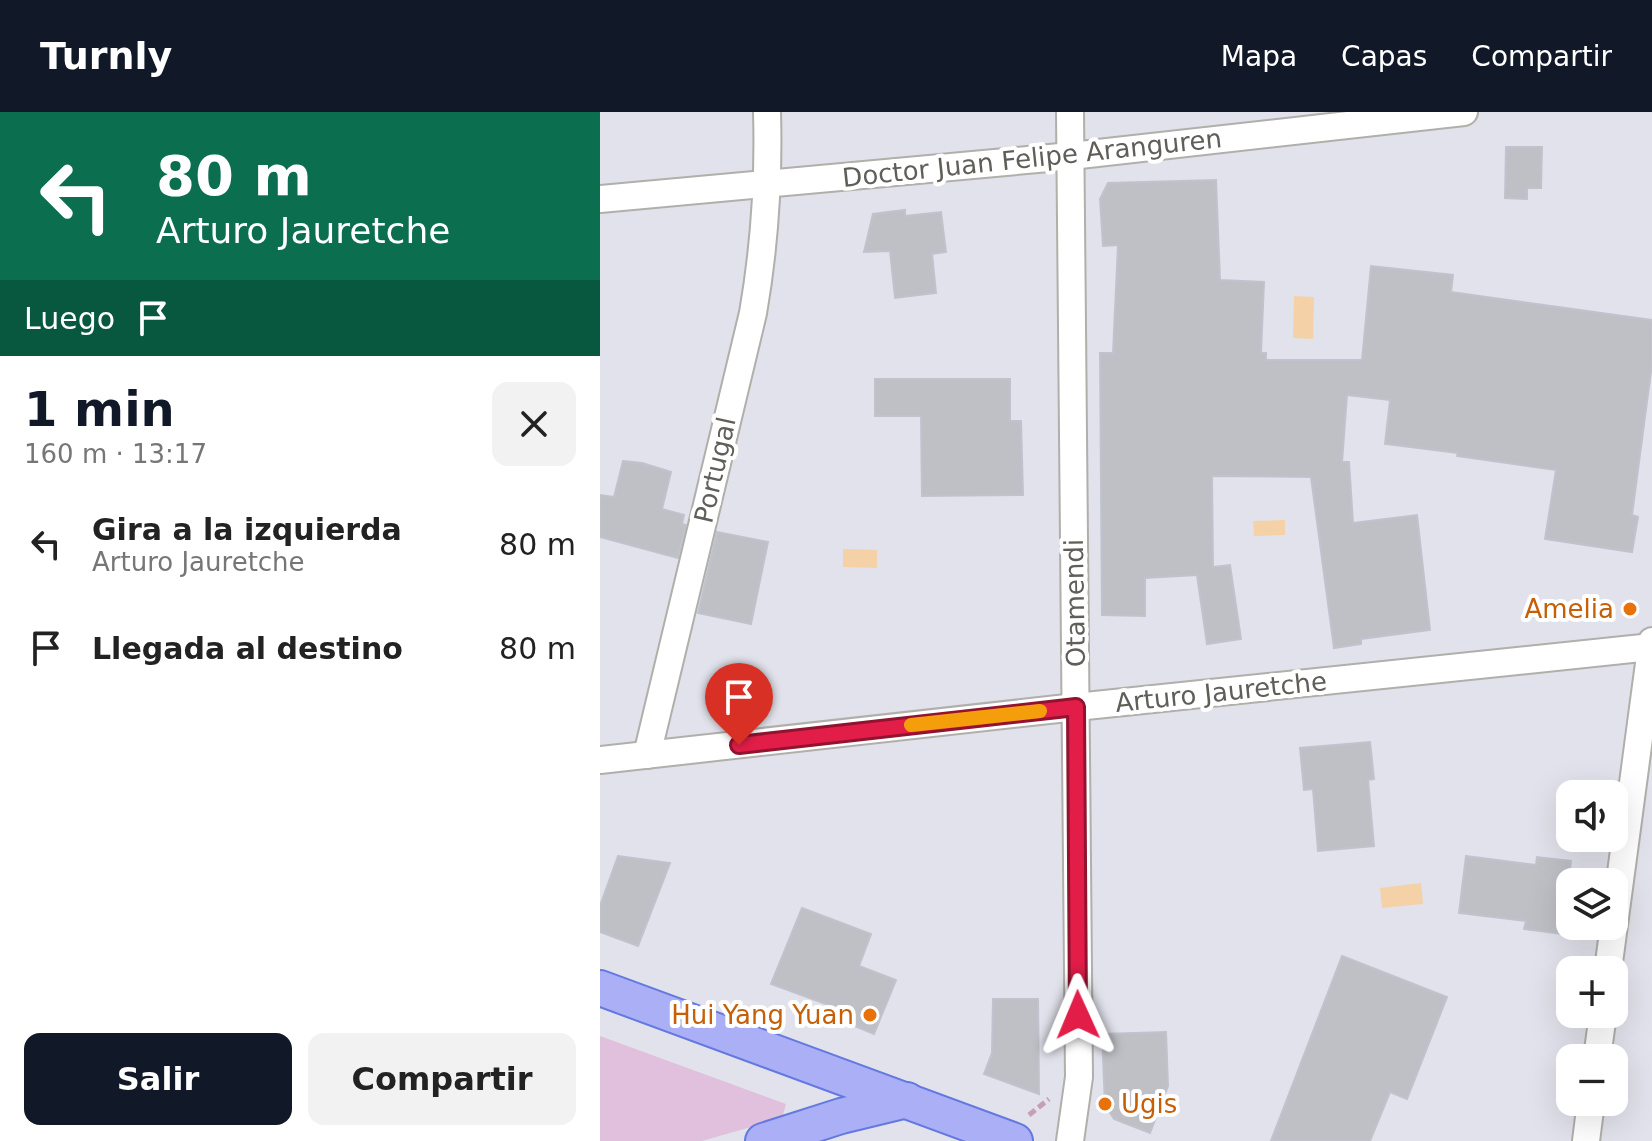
<!DOCTYPE html>
<html lang="es">
<head>
<meta charset="utf-8">
<style>
  body { margin:0; font-family:"DejaVu Sans",sans-serif; background:#f2f2f2; color:#222; height:100vh; display:flex; flex-direction:column; font-size:30px; white-space:nowrap }
  * { box-sizing:border-box; margin:0 }
  p { font-size:26px; color:#767676 }
  .icon { flex:none; width:44px; height:44px; fill:none; stroke:currentColor; stroke-width:2; stroke-linecap:round; stroke-linejoin:round }
  .map { position:relative; flex:1; overflow:hidden }
  .sheet { display:flex; flex-direction:column; background:#fff; width:600px }
  .sheet>* { flex:none }
  .banner { background:#0b6e4f; color:#fff; overflow:hidden }
  .buttons { position:absolute; left:956px; top:668px; display:grid; gap:16px }
  .buttons a { display:grid; place-items:center; width:72px; height:72px; border-radius:16px; background:#fff; box-shadow:0 8px 32px #0002; font-size:40px }
  .pin { position:absolute; display:grid; place-items:center; width:68px; height:68px; color:#fff; margin:-82px -34px; border-radius:50% 50% 50% 0; rotate:-45deg; box-shadow:0 0 8px #0007 }
  .pin .icon { rotate:45deg }
  .me { position:absolute; width:88px; margin:-44px; rotate:359deg; stroke-linejoin:round; filter:drop-shadow(0 0 6px #0008) }
  .turn { display:flex; align-items:center; gap:28px; height:168px; padding:0 24px; font-size:36px }
  .turn .icon { width:104px; height:104px; stroke-width:2.5 }
  .turn b { display:block; font-size:56px; line-height:68px }
  .then { display:flex; align-items:center; height:76px; padding:0 24px; background:#0003; gap:16px; font-size:30px }
  .round { display:grid; place-items:center; flex:none; width:84px; height:84px; border-radius:16px; background:#f2f2f2 }
  .head { display:flex; align-items:center; justify-content:space-between; height:136px; padding:0 24px }
  h1 { font-size:48px; font-weight:700; line-height:60px; color:#111827 }
  .primary-button { display:flex; gap:16px; margin-top:auto; padding:16px 24px }
  .primary-button a { flex:1; height:92px; border-radius:16px; background:#111827; color:#fff; font-size:32px; font-weight:700; line-height:92px; text-align:center }
  .primary-button a+a { background:#f2f2f2; color:#222 }
  ul { padding:0; list-style:none }
  li { display:flex; align-items:center; gap:24px; height:104px; padding:0 24px }
  li div { flex:1 }
  li b { display:block; font-size:30px }
  li em { font-style:normal }
  header { display:flex; align-items:center; gap:48px; box-sizing:border-box; height:112px; padding:0 40px; background:#111827; color:#fff }
  header strong { font-size:38px }
  nav { display:flex; gap:44px; margin-inline-start:auto; font-size:28px }
  main { display:flex; flex:1; min-height:0 }
  .map>svg:first-child { display:block }
  .green { fill:#e0c0dc }
  .water { fill:#f5d1a7 }
  .building { fill:#bec0c6; stroke:#c0c3ce; stroke-width:2 }
  .lines { fill:none; stroke-linecap:round; stroke-linejoin:round }
  .minor-casing { stroke:#b0afaa; stroke-width:30 }
  .major-casing { stroke:#6479e0; stroke-width:38 }
  .path { stroke:#c79eb8; stroke-width:5; stroke-dasharray:8 4; stroke-linecap:butt }
  .minor { stroke:#fff; stroke-width:26 }
  .major { stroke:#abaff5; stroke-width:34 }
  .route-casing { stroke:#92132f; stroke-width:20 }
  .route { stroke:#e11d48; stroke-width:14 }
  .slow { stroke:#f59e0b; stroke-width:14 }
  .food-dot { fill:#e8710a; stroke:#fff; stroke-width:3 }
  .labels { text-anchor:middle; dominant-baseline:central; stroke-width:8; stroke-linejoin:round; paint-order:stroke }
  .street-label { font-size:26px; fill:#605e59; stroke:#fff }
  .food-label { font-size:26px; fill:#c56008; stroke:#fff; text-anchor:end }
</style>
</head>
<body>
<header>
<strong>Turnly</strong>
<nav><a>Mapa</a><a>Capas</a><a>Compartir</a></nav>
</header>
<main>
<section class="sheet">
<div class="banner">
<div class="turn"><svg class="icon" aria-label="left" viewBox="0 0 24 24"><path d="M17 20v-9H6M10 6l-5 5 5 5"/></svg><div><b>80 m</b>Arturo Jauretche</div></div>
<div class="then">Luego<svg class="icon" aria-label="arrive" viewBox="0 0 24 24"><path d="M6 21V4h12l-3 4 3 4H6"/></svg></div>
</div>
<div class="head"><div><h1>1 min</h1><p>160 m · 13:17</p></div><a class="round"><svg class="icon" aria-label="close" viewBox="0 0 24 24"><path d="M6 6l12 12M18 6L6 18"/></svg></a></div>
<ul>
<li><svg class="icon" aria-label="left" viewBox="0 0 24 24"><path d="M17 20v-9H6M10 6l-5 5 5 5"/></svg><div><b>Gira a la izquierda</b><p>Arturo Jauretche</p></div><em>80 m</em></li>
<li><svg class="icon" aria-label="arrive" viewBox="0 0 24 24"><path d="M6 21V4h12l-3 4 3 4H6"/></svg><div><b>Llegada al destino</b></div><em>80 m</em></li>
</ul>
<div class="primary-button"><a>Salir</a><a>Compartir</a></div>
</section>
<div class="map">
<svg width="1052" height="1029" viewBox="0 0 1052 1029">
  <rect width="100%" height="100%" fill="#e1e2eb"/>
  <!-- green -->
  <polygon class="green" points="0,924 186,992 182,1006 102,1029 0,1029"/>
  <!-- water -->
  <g class="water">
    <polygon points="694,184 714,185 713,227 693,226"/>
    <polygon points="685,408 685,423 654,424 653,409"/>
    <polygon points="243,437 277,438 277,456 243,455"/>
    <polygon points="821,771 823,792 782,796 780,776"/>
  </g>
  <!-- building -->
  <g class="building">
    <polygon points="906,35 942,35 941,76 927,76 927,87 905,86"/>
    <polygon points="616,68 620,168 664,170 661,241 666,241 666,248 762,248 771,154 853,163 851,180 1052,208 1052,252 1032,403 1038,405 1032,440 945,427 956,358 857,344 858,341 785,332 790,288 747,283 742,350 749,350 753,411 817,403 830,518 761,527 761,532 734,536 711,365 612,364 613,455 630,453 641,527 607,532 597,463 545,466 545,504 502,503 500,241 513,241 518,133 503,134 500,87 508,71"/>
    <polygon points="305,98 305,104 341,100 346,140 332,142 336,181 295,186 290,139 264,140 273,102"/>
    <polygon points="275,267 410,267 410,309 421,309 423,383 322,384 321,304 275,304"/>
    <polygon points="23,349 42,351 71,360 62,397 84,403 82,412 86,413 78,446 0,425 0,383 14,385"/>
    <polygon points="117,420 168,430 151,512 98,501"/>
    <polygon points="770,630 774,667 768,668 774,734 718,739 713,677 704,678 700,636"/>
    <polygon points="18,744 70,751 38,834 0,820 0,794"/>
    <polygon points="866,744 936,753 937,745 971,749 962,822 924,817 926,809 859,801"/>
    <polygon points="202,796 271,822 259,854 296,868 274,922 252,913 256,903 171,872"/>
    <polygon points="742,844 847,885 807,987 790,980 770,1029 671,1029"/>
    <polygon points="393,887 438,887 439,982 384,962 392,941"/>
    <polygon points="566,920 568,974 550,1021 514,1007 505,993 502,922"/>
  </g>
  <g class="lines">
    <defs>
      <g id="minor">
        <polyline points="0,87 471,44 864,0"/>
        <path d="M47,643L153,201C165,132 169,69 167,0"/>
        <polyline points="0,648 476,595 1052,535"/>
        <polyline points="1008,858 1052,529"/>
        <polyline points="997,946 1003,902"/>
        <polyline points="470,1029 479,965 470,0"/>
        <polyline points="986,1029 991,990"/>
      </g>
      <g id="major">
        <polyline points="0,876 415,1029"/>
        <polyline points="163,1029 241,1004 307,988"/>
      </g>
    </defs>
    <!-- minor casing -->
    <use href="#minor" class="minor-casing"/>
    <!-- major casing -->
    <use href="#major" class="major-casing"/>
    <!-- path -->
    <polyline class="path" points="429,1003 449,987"/>
    <!-- minor -->
    <use href="#minor" class="minor"/>
    <!-- major -->
    <use href="#major" class="major"/>
  </g>
  <g class="lines">
    <defs>
      <polyline id="route" points="139,633 476,595 478,903"/>
    </defs>
    <!-- route casing -->
    <use href="#route" class="route-casing"/>
    <!-- route -->
    <use href="#route" class="route"/>
    <!-- slow -->
    <polyline class="slow" points="311,613 440,599"/>
  </g>
  <!-- markers -->
  <g class="food-dot">
    <circle cx="1030" cy="497" r="8"/>
    <circle cx="270" cy="903" r="8"/>
    <circle cx="505" cy="992" r="8"/>
  </g>
  <g class="labels">
    <!-- street labels -->
    <g class="street-label">
      <text transform="translate(432 46) rotate(-6)">Doctor Juan Felipe Aranguren</text>
      <text transform="translate(115 358) rotate(-77)">Portugal</text>
      <text transform="translate(475 491) rotate(-91)">Otamendi</text>
      <text transform="translate(621 580) rotate(-6)">Arturo Jauretche</text>
    </g>
    <!-- food labels -->
    <g class="food-label">
      <text x="1014" y="497">Amelia</text>
      <text x="254" y="903">Hui Yang Yuan</text>
      <text x="521" y="992" text-anchor="start">Ugis</text>
    </g>
  </g>
</svg>
<div class="buttons">
<a><svg class="icon" aria-label="sound" viewBox="0 0 24 24"><path d="M4 9h4l5-4v14l-5-4H4zM17 9q2 3 0 6"/></svg></a>
<a><svg class="icon" aria-label="layers" viewBox="0 0 24 24"><path d="M12 4l9 5-9 5-9-5zM3 14l9 5 9-5"/></svg></a>
<a>+</a>
<a>−</a>
</div>
<div class="pin" style="left:139px;top:633px;background:#d93025"><svg class="icon" aria-label="arrive" viewBox="0 0 24 24"><path d="M6 21V4h12l-3 4 3 4H6"/></svg></div>
<svg class="me" style="left:478px;top:903px" viewBox="-20 -20 40 40"><path d="M0-17L14 15 0 8-14 15z" fill="#e11d48" stroke="#fff" stroke-width="4"/></svg>
</div>
</main>
</body>
</html>
